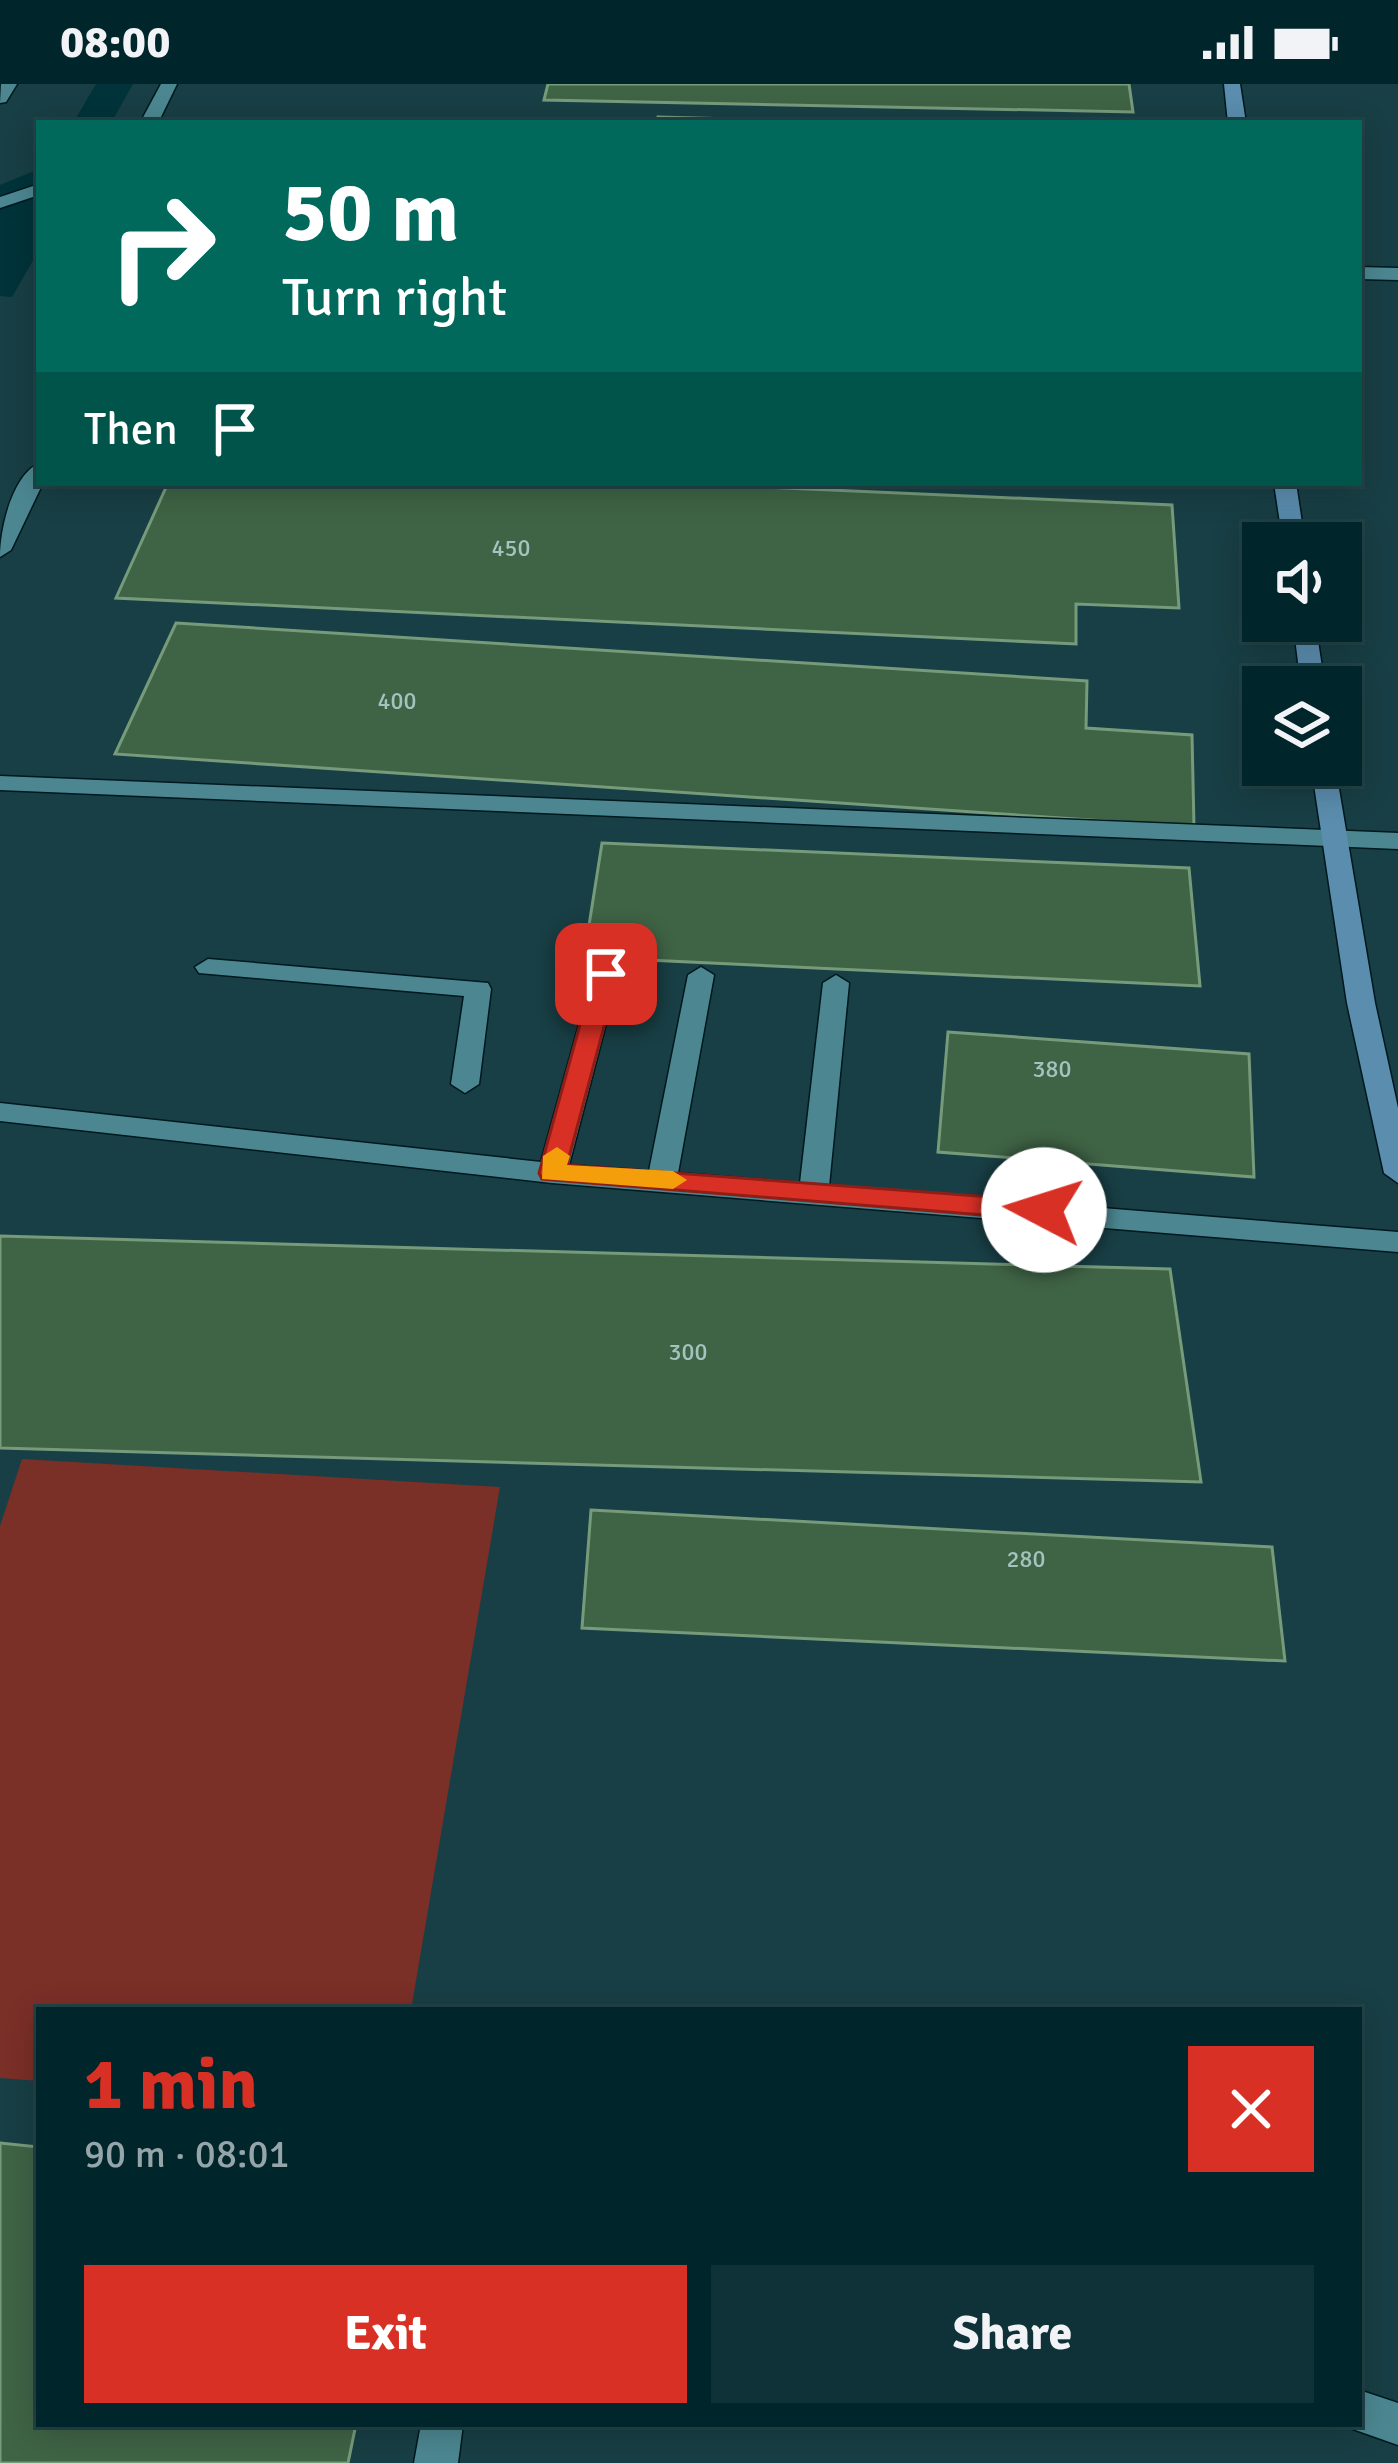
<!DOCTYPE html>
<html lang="en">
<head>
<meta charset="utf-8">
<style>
  body { margin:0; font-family:Signika,sans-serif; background:#0e3238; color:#f1f3f6; height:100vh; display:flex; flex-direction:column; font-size:45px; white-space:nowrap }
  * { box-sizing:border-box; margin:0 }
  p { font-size:39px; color:#95a5a9 }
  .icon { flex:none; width:66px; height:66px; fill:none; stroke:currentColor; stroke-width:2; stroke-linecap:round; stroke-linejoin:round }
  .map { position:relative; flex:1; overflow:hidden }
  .details { position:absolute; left:36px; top:1923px; width:1326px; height:420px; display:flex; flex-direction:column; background:#00262c; border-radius:0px; box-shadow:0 6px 30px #0003,0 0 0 3px #224348 }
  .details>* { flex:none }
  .hud { position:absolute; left:36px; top:36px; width:1326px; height:366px; border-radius:0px; box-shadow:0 6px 30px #0003,0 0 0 3px #224348; background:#00695c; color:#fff; overflow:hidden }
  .controls { position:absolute; left:1242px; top:438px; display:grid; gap:24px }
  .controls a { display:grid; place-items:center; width:120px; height:120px; border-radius:0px; background:#00262c; box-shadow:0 6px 30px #0003,0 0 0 3px #224348; font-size:60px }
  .pin { position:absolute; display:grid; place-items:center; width:102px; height:102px; color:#fff; margin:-51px; border-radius:24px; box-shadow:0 6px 18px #0006 }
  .me { position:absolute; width:132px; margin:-66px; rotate:275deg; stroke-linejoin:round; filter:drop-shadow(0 0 9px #0008) }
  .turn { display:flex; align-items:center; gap:42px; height:252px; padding:0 48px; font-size:54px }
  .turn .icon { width:156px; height:156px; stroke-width:2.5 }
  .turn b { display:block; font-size:84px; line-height:102px }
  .then { display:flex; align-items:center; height:114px; padding:0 48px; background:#0003; gap:24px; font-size:45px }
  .round { display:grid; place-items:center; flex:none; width:126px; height:126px; border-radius:0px; background:#0e3238 }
  .summary { display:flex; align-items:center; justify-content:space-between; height:204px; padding:0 48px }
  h1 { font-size:72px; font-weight:700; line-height:90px; color:#d93025 }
  .button { display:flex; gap:24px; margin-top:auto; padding:24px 48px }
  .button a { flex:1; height:138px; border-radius:0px; background:#d93025; color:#fff; font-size:48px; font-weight:700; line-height:138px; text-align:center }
  .button a+a { background:#0e3238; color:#f1f3f6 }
  .status { display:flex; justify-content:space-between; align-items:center; height:84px; padding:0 60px; background:#00262c; direction:ltr }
  .status svg { height:33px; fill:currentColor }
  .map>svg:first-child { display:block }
  .built { fill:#183f45; fill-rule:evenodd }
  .green { fill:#7a2f27 }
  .building { fill:#3f6345; stroke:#769b7b; stroke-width:3 }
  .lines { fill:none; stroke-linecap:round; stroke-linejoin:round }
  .lane-casing { stroke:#00191e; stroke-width:3 }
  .secondary-casing { stroke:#00191e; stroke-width:3 }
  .lane { fill:#4c8791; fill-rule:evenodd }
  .secondary { fill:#5b8dae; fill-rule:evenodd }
  .route { fill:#d93025; stroke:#8d1f18; stroke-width:3 }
  .slow { fill:#f59e0b }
  .labels { text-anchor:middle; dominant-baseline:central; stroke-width:12; stroke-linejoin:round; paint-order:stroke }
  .number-label { font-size:24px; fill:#a4c2be }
</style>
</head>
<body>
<div class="status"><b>08:00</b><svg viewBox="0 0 49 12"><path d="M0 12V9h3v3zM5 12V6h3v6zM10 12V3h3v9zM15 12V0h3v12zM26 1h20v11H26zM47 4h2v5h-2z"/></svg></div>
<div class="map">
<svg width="1398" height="2379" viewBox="0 0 1398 2379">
  <rect width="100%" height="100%" fill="#00333a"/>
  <!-- built -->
  <g class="built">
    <polygon points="0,0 96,0 73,39 39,39 39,85 0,101"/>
    <path d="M133,0H1398V2379H0V212L12,213L39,166V399H1359V39H111ZM1263,459H1341V537H1263ZM1263,603H1341V681H1263ZM39,1926H1359V2340H39Z"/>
  </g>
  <!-- green -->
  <polygon class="green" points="22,1375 500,1403 411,1926 39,1926 39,1997 0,1994 0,1442"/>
  <!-- building -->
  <g class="building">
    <polygon points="548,0 1129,0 1133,28 544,16"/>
    <polygon points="658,33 888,39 657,39"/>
    <polygon points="168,399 673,399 1172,421 1179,524 1076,520 1076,560 116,514"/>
    <polygon points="176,539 1087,597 1086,644 1192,651 1194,743 115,670"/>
    <polygon points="602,759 1189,784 1200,902 584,873"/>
    <polygon points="948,948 1249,970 1254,1093 938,1068"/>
    <polygon points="0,1152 1170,1185 1201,1398 0,1364"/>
    <polygon points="591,1426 1272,1463 1285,1577 582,1544"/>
    <polygon points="0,2059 39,2063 39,2340 356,2340 348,2379 0,2379"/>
  </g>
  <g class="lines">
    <defs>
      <g id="lane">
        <polygon points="17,0 6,18 0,19 1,0"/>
        <polygon points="161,0 177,0 158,39 140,39"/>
        <polygon points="39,100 39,111 0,124 0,113"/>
        <polygon points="1359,183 1398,184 1398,196 1359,195"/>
        <path d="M39,379V399H43L11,466L0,473C0,445 12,392 39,379Z"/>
        <polygon points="0,692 1398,749 1398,765 0,706"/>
        <polygon points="208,875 488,899 491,905 479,1000 465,1009 451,1000 464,912 199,889 195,883"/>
        <polygon points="606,882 619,890 569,1081 649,1087 688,891 701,883 714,891 678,1089 800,1099 823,899 836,891 849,899 829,1102 1398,1148 1398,1168 552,1099 0,1037 0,1019 541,1078 593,890"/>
        <polygon points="1362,2307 1398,2319 1398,2361 1347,2343 1359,2340"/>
        <polygon points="421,2340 463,2340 458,2379 414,2379"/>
      </g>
      <g id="secondary">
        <polygon points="1224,0 1240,0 1246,39 1228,39"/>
        <polygon points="1274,399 1296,399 1305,459 1283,459"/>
        <polygon points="1293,537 1315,537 1325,603 1301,603"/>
        <polygon points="1311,681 1335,681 1375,919 1398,1024 1398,1099 1384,1089 1347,919"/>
      </g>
    </defs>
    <!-- lane casing -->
    <use href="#lane" class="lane-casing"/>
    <!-- secondary casing -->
    <use href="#secondary" class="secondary-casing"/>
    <!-- lane -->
    <use href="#lane" class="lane"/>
    <!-- secondary -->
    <use href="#secondary" class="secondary"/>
  </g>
  <!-- route -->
  <polygon class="route" points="606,883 618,890 567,1081 1044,1117 1057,1126 1044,1136 542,1095 539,1089 594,890"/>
  <!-- slow -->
  <polygon class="slow" points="557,1063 570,1072 567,1081 673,1087 687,1096 673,1105 542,1095 543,1072"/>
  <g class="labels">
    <!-- number labels -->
    <g class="number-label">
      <text x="511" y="464">450</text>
      <text x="397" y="617">400</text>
      <text x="1052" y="985">380</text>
      <text x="688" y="1268">300</text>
      <text x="1026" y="1475">280</text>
    </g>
  </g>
</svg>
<div class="controls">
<a><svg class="icon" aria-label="sound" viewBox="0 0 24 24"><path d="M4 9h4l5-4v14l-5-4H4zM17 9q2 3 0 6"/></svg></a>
<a><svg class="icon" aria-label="layers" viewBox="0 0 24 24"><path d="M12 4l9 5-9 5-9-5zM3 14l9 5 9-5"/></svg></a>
</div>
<div class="pin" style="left:606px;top:890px;background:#d93025"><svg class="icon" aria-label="arrive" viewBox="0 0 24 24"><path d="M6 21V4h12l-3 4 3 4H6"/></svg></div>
<svg class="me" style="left:1044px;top:1126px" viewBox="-20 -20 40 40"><circle r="19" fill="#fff"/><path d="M0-13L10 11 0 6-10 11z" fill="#d93025"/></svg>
<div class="hud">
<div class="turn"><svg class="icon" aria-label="right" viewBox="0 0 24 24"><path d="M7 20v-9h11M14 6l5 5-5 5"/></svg><div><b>50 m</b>Turn right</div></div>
<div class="then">Then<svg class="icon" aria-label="arrive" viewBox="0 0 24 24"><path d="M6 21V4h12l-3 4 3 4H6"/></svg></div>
</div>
<section class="details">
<div class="summary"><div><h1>1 min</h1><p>90 m · 08:01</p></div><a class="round" style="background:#d93025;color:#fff"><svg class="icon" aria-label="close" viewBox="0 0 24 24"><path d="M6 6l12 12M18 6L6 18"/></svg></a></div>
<div class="button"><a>Exit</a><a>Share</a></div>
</section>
</div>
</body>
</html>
